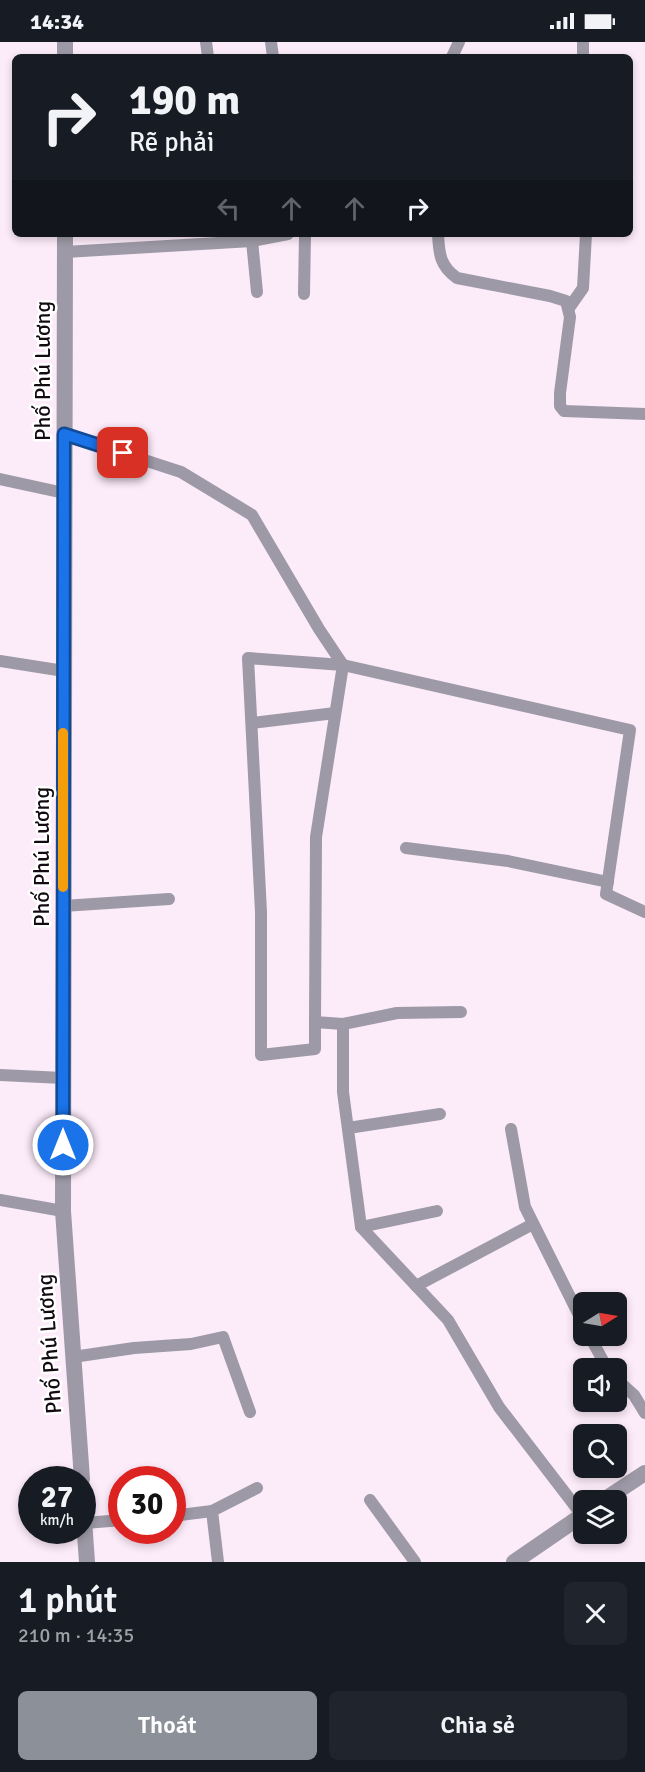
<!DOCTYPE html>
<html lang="vi">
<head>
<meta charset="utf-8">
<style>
  body { margin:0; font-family:Signika,sans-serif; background:#20242c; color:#f1f3f6; height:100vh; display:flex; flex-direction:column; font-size:22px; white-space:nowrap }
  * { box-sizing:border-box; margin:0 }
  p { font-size:20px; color:#9ea1a6 }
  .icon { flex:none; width:33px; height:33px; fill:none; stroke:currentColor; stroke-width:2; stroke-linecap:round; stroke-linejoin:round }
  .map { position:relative; height:1520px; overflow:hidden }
  .details { display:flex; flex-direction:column; background:#171b24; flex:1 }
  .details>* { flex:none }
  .banner { position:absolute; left:12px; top:12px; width:621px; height:183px; border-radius:9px; box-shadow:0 3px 9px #0003; background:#171b24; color:#f1f3f6; overflow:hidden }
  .needle { width:39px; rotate:79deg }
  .buttons { position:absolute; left:573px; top:1250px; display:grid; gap:12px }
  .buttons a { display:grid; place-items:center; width:54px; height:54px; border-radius:9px; background:#171b24; box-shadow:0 3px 9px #0003; font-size:30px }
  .speed { position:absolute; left:18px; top:1424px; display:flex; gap:12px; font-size:30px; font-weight:700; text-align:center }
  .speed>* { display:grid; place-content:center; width:78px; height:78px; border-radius:50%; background:#171b24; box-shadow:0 3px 9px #0003; line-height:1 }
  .speed small { font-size:15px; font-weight:400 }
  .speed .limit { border:9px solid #d22; background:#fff; color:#111 }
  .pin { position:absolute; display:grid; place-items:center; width:51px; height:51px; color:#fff; margin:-26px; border-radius:12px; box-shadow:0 3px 9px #0006 }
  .me { position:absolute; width:66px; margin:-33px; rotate:0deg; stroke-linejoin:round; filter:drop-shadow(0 0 4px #0008) }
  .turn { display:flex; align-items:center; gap:21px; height:126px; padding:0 18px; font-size:27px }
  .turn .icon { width:78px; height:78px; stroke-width:2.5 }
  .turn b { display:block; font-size:42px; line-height:51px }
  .lanes { display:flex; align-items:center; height:57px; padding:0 18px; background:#0003; justify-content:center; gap:30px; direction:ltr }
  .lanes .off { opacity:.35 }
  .round { display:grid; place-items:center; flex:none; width:63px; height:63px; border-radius:9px; background:#20242c }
  .overview { display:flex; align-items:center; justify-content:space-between; height:102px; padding:0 18px }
  h1 { font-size:36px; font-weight:600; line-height:45px }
  .button { display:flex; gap:12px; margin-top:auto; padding:12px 18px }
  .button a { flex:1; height:69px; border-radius:9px; background:#8c9099; color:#fff; font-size:24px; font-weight:600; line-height:69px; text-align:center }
  .button a+a { background:#20242c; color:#f1f3f6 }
  .status { display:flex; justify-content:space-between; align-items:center; height:42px; padding:0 30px; background:#171b24; direction:ltr }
  .status svg { height:16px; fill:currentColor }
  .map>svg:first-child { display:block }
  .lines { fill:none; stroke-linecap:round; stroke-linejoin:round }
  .service { stroke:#9d99a6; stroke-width:12 }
  .minor { stroke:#9d99a6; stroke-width:16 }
  .route-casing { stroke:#114b97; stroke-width:15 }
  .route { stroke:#1a73e8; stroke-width:10 }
  .slow { stroke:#f59e0b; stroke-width:10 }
  .labels { text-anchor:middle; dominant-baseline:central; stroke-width:5; stroke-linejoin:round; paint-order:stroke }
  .street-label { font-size:22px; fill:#130a12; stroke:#fff }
</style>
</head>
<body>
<div class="status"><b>14:34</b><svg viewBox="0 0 49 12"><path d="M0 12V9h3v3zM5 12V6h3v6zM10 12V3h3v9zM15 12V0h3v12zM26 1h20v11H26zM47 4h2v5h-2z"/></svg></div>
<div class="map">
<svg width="645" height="1520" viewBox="0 0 645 1520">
  <rect width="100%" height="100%" fill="#fcebf9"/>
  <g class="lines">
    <!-- service -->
    <g class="service">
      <polyline points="206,0 208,15"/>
      <polyline points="271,0 273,15"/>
      <polyline points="452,15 459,0"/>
      <polyline points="583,15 583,0"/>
      <path d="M438,192C439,212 440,224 457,236L550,254L566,259L570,275L560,351V364L564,369L645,372"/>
      <polyline points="252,199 257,250"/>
      <polyline points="65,210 252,199 288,192"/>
      <polyline points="304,252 305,192"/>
      <polyline points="569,266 583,246 586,192"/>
      <polyline points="64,392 181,430 252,473 319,587 343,623 316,795 315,980 343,982"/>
      <polyline points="0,437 64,451"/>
      <polyline points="0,619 64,629"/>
      <polyline points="252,681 335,671"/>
      <polyline points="406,806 508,819 608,840"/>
      <polyline points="63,864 169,857"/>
      <polyline points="461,970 397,971 343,982 343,1050 361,1185 448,1278 499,1365 582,1473"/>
      <polyline points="315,980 315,1007 261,1013 261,870 248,616 343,623 630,688 606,852 645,870"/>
      <polyline points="0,1033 63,1036"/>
      <polyline points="348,1086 440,1072"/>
      <polyline points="511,1087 525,1165 584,1283"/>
      <polyline points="0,1158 63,1169"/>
      <polyline points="361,1185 437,1169"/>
      <polyline points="416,1244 533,1182"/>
      <polyline points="589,1293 607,1326"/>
      <polyline points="73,1315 134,1306 191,1302 223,1295 250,1370"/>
      <polyline points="616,1337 634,1353 645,1371"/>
      <polyline points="370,1458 415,1520"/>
      <polyline points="172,1474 212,1469"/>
      <polyline points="85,1481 122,1478"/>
      <polyline points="218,1520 212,1469 257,1446"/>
    </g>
    <!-- minor -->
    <g class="minor">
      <polyline points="65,15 65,0"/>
      <polyline points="65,192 63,1169 82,1437"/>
      <polyline points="82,1450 87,1520"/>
      <polyline points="604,1458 645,1431"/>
      <polyline points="514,1520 584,1472"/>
    </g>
  </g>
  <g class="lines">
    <defs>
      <polyline id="route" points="63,1103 64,392 123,411"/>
    </defs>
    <!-- route casing -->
    <use href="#route" class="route-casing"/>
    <!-- route -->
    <use href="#route" class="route"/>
    <!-- slow -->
    <polyline class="slow" points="63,845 63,691"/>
  </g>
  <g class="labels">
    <!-- street labels -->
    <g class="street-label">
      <text transform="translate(42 329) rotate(-90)">Phố Phú Lương</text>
      <text transform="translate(41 815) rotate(-90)">Phố Phú Lương</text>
      <text transform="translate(49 1302) rotate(-94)">Phố Phú Lương</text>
    </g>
  </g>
</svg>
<div class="buttons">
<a><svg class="needle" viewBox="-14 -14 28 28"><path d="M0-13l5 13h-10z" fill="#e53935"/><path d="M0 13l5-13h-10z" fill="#9ea1a6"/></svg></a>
<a><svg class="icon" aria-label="sound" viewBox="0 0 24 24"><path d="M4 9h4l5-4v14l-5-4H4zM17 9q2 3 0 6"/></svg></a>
<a><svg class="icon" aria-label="search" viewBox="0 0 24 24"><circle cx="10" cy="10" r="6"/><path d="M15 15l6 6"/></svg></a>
<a><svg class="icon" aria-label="layers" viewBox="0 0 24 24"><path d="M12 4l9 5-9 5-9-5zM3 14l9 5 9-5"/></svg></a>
</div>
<div class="speed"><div>27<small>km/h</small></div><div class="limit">30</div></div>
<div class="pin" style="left:123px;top:411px;background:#d93025"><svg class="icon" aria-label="arrive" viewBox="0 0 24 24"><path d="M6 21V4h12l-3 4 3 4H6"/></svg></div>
<svg class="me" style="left:63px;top:1103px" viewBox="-20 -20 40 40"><circle r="17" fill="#1a73e8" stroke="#fff" stroke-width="3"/><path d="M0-11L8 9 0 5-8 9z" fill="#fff"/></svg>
<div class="banner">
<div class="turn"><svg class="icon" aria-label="right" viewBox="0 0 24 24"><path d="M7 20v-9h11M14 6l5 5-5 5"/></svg><div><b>190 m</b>Rẽ phải</div></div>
<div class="lanes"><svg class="icon off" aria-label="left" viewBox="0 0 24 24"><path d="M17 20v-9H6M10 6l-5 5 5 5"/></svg><svg class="icon off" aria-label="ahead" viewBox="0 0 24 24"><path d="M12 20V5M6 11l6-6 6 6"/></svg><svg class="icon off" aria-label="ahead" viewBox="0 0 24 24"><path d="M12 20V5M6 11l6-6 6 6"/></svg><svg class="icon" aria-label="right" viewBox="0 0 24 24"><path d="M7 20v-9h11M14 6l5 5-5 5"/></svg></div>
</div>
</div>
<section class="details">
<div class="overview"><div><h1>1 phút</h1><p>210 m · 14:35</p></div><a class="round"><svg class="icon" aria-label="close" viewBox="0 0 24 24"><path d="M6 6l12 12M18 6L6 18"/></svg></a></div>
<div class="button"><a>Thoát</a><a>Chia sẻ</a></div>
</section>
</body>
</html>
